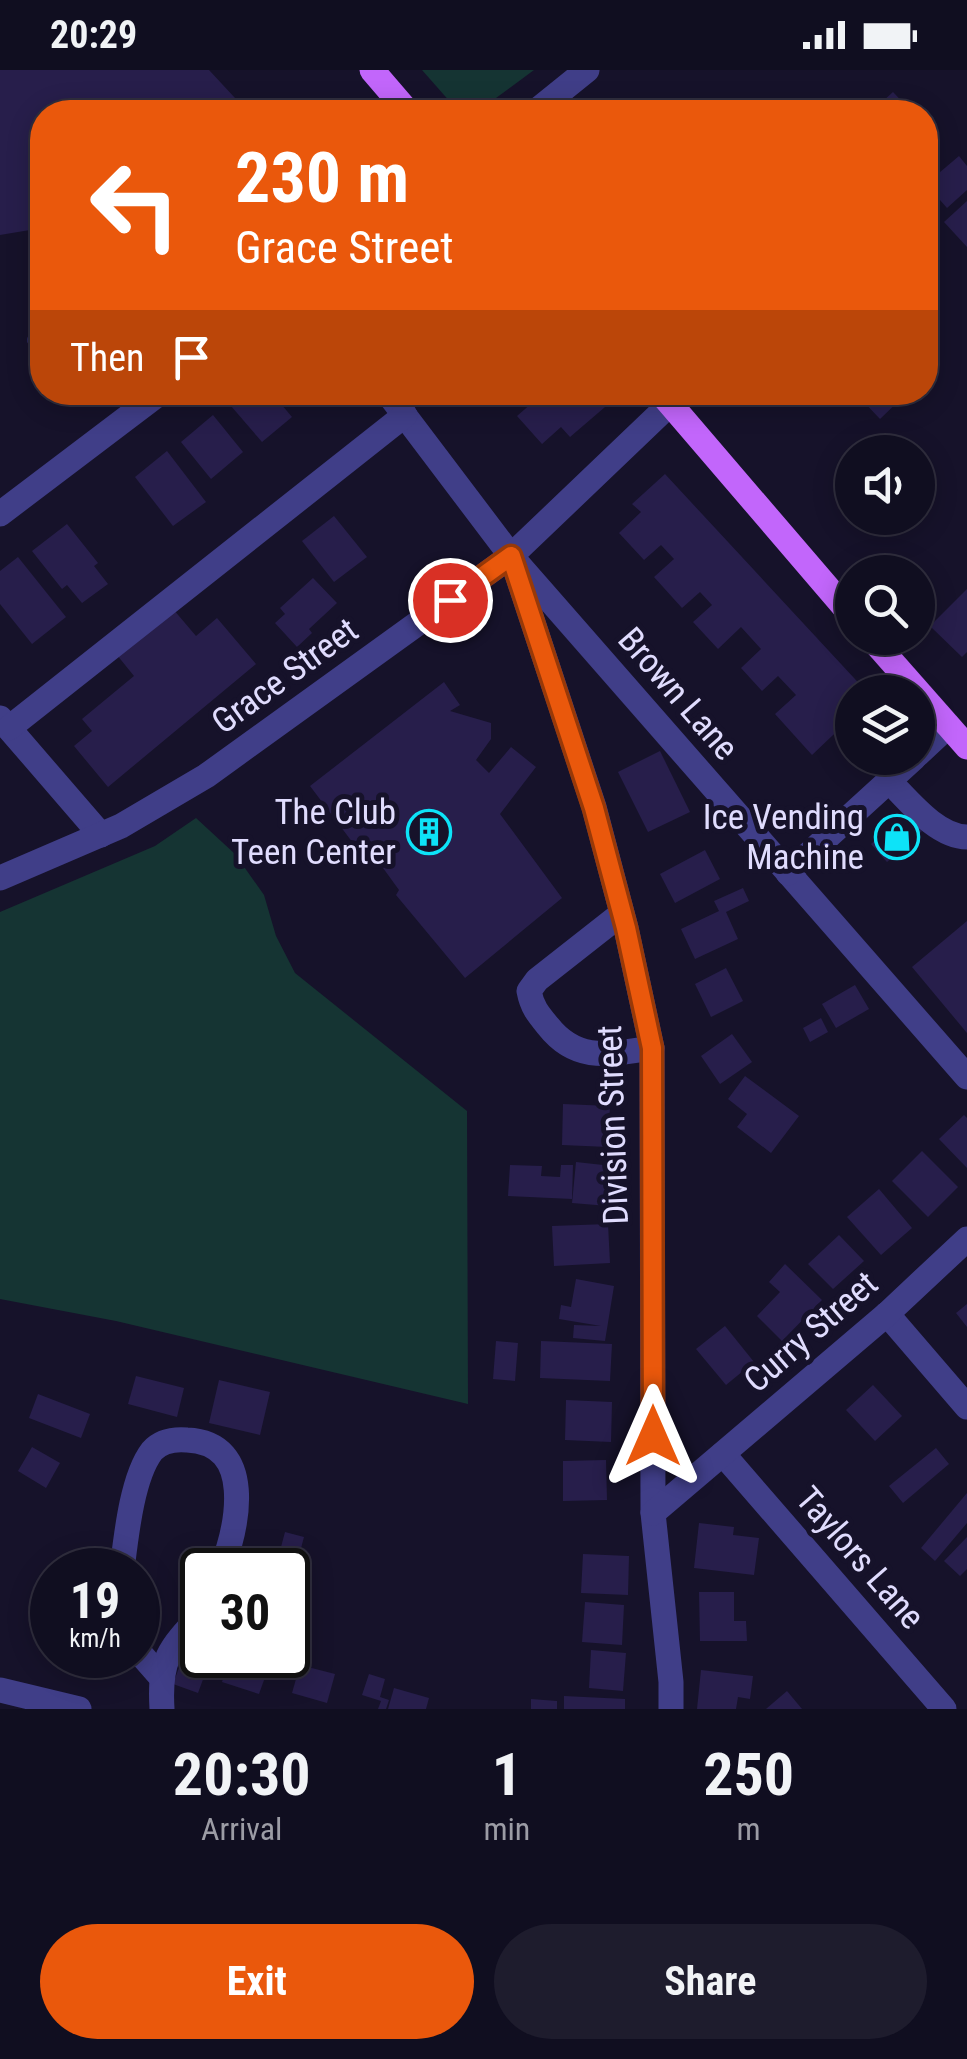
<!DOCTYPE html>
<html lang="en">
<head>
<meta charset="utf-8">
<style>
  body { margin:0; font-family:"Roboto Condensed",sans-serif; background:#1e1c2d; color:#f1f3f6; height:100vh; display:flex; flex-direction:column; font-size:38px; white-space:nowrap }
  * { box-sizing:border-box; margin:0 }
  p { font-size:32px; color:#9c9ca5 }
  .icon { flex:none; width:55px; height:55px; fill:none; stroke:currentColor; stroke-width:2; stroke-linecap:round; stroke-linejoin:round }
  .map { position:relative; height:1639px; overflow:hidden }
  .side { display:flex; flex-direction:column; background:#100e20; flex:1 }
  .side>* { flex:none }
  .top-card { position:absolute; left:30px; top:30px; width:908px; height:305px; border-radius:40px; box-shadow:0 5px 25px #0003,0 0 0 2px #302e3e; background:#ea580c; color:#fff; overflow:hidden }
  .tools { position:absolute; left:835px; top:365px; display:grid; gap:20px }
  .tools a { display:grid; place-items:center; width:100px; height:100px; border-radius:50%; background:#100e20; box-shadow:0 5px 25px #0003,0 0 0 2px #302e3e; font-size:50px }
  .speed { position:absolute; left:30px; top:1478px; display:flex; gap:20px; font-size:50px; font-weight:700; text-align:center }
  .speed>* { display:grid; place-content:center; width:130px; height:130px; border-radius:50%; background:#100e20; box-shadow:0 5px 25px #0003,0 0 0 2px #302e3e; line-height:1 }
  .speed small { font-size:25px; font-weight:400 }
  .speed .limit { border:5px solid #111; border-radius:15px; background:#fff; color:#111 }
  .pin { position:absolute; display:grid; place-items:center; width:85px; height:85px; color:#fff; margin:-42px; border:5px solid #fff; border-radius:50%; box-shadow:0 2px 10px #0007 }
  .me { position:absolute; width:110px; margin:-55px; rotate:0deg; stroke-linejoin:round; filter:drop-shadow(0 0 8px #0008) }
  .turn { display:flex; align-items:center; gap:35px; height:210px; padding:0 40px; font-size:45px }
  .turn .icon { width:130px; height:130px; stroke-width:2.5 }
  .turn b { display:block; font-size:70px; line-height:85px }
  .then { display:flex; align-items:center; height:95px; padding:0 40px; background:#0003; gap:20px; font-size:38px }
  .eta { display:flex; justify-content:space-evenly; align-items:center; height:170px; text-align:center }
  .eta b { font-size:60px; font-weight:700; line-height:70px }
  .primary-button { display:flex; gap:20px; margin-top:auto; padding:20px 40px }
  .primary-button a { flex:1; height:115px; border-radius:60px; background:#ea580c; color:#fff; font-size:40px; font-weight:700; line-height:115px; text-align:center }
  .primary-button a+a { background:#1e1c2d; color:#f1f3f6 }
  .status { display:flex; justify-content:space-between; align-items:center; height:70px; padding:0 50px; background:#100e20; direction:ltr }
  .status svg { height:28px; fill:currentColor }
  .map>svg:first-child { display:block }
  .green { fill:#153433 }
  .building { fill:#271e4b }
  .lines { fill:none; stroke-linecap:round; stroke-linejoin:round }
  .minor { stroke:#403e88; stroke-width:25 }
  .major { stroke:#c266fb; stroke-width:25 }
  .route-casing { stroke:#983908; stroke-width:25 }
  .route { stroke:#ea580c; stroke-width:18 }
  .labels { text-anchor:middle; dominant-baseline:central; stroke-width:10; stroke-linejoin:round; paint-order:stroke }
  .street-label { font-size:35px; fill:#e0dcfe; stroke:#16122a }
  .poi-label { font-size:35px; fill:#e0dcfe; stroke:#16122a; text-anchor:end }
</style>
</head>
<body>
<div class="status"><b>20:29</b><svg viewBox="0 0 49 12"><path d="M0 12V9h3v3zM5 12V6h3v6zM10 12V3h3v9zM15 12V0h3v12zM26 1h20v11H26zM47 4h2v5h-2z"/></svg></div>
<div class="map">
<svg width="967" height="1639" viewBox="0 0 967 1639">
  <rect width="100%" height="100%" fill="#16122a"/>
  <!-- green -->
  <g class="green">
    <polygon points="422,0 534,0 477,42 459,42"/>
    <polygon points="196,748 235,784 264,825 276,866 295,903 467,1041 468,1334 116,1251 0,1229 0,842 155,776"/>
  </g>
  <!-- building -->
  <g class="building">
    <polygon points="0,0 209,0 248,42 42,42 42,89 39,90 42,158 0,165"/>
    <polygon points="893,22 912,42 871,42"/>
    <polygon points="959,86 967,96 967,120 947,138 926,114"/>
    <polygon points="967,131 967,177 944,152"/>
    <polygon points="247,322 271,322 292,347 262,372 231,336"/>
    <polygon points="537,322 604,322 612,331 570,367 561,357 542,374 517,346 540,326"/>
    <polygon points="841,322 908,322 880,349 862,330 855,337"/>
    <polygon points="213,345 243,382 211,409 181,372"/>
    <polygon points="167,381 206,432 173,456 135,407"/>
    <polygon points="665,404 867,622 852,622 852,647 812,685 775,644 796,625 778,606 762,621 741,598 761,579 741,557 718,579 693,552 712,535 700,522 682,538 654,507 674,489 661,475 644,490 619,463 641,442 632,434"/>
    <polygon points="334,446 367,487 334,512 302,471"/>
    <polygon points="67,454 98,493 94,496 108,514 82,533 67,515 62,519 32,481"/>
    <polygon points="18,487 66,547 32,574 0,534 0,501"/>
    <polygon points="313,508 337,533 309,559 312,563 297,577 275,553 285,544 280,538"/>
    <polygon points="967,519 967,582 962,587 930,556"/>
    <polygon points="173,539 196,566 217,548 256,594 108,717 74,676 92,661 82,649 134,606 117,585"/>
    <polygon points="444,612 460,635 450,641 491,653 491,669 476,690 489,703 511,677 536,697 500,744 562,828 465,908 396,825 399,820 370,780 362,785 310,716"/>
    <polygon points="660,681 690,742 648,762 618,702"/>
    <polygon points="906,744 922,761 887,792 871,774"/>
    <polygon points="705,780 720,809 675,833 660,804"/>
    <polygon points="743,818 749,831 726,842 738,869 695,889 681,859 719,841 714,831"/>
    <polygon points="967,851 967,963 912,897"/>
    <polygon points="726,898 743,931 711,947 695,914"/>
    <polygon points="855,915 869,939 836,958 822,934"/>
    <polygon points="821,948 828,962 810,972 803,958"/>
    <polygon points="732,964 752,992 720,1014 701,986"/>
    <polygon points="745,1006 799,1046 771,1083 737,1057 747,1044 728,1029"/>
    <polygon points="563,1034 610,1036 608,1077 562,1075"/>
    <polygon points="964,1045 967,1048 967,1098 939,1069"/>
    <polygon points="922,1081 958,1117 928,1147 892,1111"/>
    <polygon points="576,1092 612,1096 608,1136 572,1133"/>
    <polygon points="510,1095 542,1096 541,1106 560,1107 561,1095 573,1095 572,1129 508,1126"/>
    <polygon points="879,1119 912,1158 881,1185 847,1147"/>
    <polygon points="608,1154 610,1193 554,1196 552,1156"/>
    <polygon points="839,1165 864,1191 833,1219 808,1194"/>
    <polygon points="785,1194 822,1230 782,1271 757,1246 780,1222 769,1212"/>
    <polygon points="576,1209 614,1216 605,1271 573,1268 574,1255 601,1256 559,1249 561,1235 571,1237"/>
    <polygon points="967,1234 967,1257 956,1243"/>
    <polygon points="725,1256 754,1292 726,1315 696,1279"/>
    <polygon points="496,1271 518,1273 515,1311 493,1309"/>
    <polygon points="541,1271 612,1274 610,1311 540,1308"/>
    <polygon points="136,1306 184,1318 177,1347 128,1334"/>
    <polygon points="219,1310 270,1322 260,1365 209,1353"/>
    <polygon points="873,1315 902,1346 875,1371 846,1340"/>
    <polygon points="38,1324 90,1344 81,1368 29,1348"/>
    <polygon points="566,1330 612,1332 611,1372 565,1370"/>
    <polygon points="32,1377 60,1393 46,1418 18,1401"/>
    <polygon points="936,1378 949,1394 903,1433 889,1416"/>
    <polygon points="606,1390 607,1430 563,1431 563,1391"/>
    <polygon points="967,1423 967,1453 935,1491 921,1478"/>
    <polygon points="699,1453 734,1457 733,1465 759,1468 754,1505 694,1498"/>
    <polygon points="285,1462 304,1467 296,1497 277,1492"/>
    <polygon points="967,1467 967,1499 960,1506 944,1491"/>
    <polygon points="583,1484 629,1486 628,1525 581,1523"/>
    <polygon points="699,1522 734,1522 734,1551 746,1551 747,1571 700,1571"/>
    <polygon points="585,1532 624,1535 622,1575 582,1572"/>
    <polygon points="188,1573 202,1579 202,1585 212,1585 198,1623 173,1614"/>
    <polygon points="591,1580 626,1583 623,1621 589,1618"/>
    <polygon points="64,1585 106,1585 103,1600 63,1591"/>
    <polygon points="231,1585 273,1585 259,1624 222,1612"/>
    <polygon points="300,1595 335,1604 327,1633 292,1623"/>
    <polygon points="701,1600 753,1606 750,1629 738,1627 736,1639 697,1639"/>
    <polygon points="369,1604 385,1609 380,1627 389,1630 386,1639 378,1639 381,1631 362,1625"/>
    <polygon points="394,1618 429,1628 426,1639 388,1639"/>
    <polygon points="787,1621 802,1639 766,1639"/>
    <polygon points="564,1626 625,1629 625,1639 564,1639"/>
    <polygon points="531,1629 557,1631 557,1639 531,1639"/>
  </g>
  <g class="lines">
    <!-- minor -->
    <g class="minor">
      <polyline points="535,42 587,0"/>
      <polyline points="40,270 42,271"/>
      <polyline points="387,322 511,486 967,1007"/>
      <polyline points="0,444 161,322"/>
      <polyline points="511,486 594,737 626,858 652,978 653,1443 671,1612 671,1639"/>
      <polyline points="0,648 101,765"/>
      <polyline points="9,658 405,345"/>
      <polyline points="918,684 948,656"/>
      <path d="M889,711C909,731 937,767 967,767"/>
      <polyline points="788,803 914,688"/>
      <polyline points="0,808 121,756 206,706 511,486 670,334"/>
      <path d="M621,844L537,910L529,921C532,937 538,944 548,956C577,993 610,984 652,978"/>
      <polyline points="887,1244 967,1337"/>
      <polyline points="723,1384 944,1639"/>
      <polyline points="653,1443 887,1244 967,1169"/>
      <path d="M122,1500C126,1467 132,1407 152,1381C161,1371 175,1369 187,1370C256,1373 238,1456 221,1500"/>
      <polyline points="138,1581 160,1606"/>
      <polyline points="0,1620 79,1639"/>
      <path d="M162,1639C159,1589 169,1579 202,1544"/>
    </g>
    <!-- major -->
    <g class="major">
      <polyline points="372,0 408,42"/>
      <polyline points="660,322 852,546"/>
      <polyline points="871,568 967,677"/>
    </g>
  </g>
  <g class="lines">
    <defs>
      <polyline id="route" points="450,530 511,486 594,738 626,858 652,978 653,1366"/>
    </defs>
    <!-- route casing -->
    <use href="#route" class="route-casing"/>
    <!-- route -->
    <use href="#route" class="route"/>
  </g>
  <!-- icons -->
  <defs>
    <symbol id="building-ring" viewBox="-11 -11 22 22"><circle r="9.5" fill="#16122a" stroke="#0de3f8" stroke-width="1.5"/><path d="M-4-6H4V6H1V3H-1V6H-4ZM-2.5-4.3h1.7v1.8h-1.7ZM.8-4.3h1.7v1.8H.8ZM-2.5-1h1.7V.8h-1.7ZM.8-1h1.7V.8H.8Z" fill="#0de3f8"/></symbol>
    <symbol id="shop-ring" viewBox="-11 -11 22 22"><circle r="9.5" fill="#16122a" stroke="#0de3f8" stroke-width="1.5"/><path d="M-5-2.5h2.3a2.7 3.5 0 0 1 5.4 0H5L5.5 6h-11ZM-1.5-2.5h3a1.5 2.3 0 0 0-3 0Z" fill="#0de3f8"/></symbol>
  </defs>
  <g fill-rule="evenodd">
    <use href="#building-ring" x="404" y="737" width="50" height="50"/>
    <use href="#shop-ring" x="872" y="742" width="50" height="50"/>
  </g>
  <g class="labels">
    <!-- street labels -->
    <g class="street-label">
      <text transform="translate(285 606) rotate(-36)">Grace Street</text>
      <text transform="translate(678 624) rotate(49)">Brown Lane</text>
      <text transform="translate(613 1055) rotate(-92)">Division Street</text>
      <text transform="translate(811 1262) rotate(-41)">Curry Street</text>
      <text transform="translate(860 1488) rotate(49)">Taylors Lane</text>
    </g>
    <!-- poi labels -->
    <g class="poi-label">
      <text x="396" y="742">The Club<tspan x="396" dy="40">Teen Center</tspan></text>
      <text x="864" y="747">Ice Vending<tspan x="864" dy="40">Machine</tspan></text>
    </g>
  </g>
</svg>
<div class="tools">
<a><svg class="icon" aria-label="sound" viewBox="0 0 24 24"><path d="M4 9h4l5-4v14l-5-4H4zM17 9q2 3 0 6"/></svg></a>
<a><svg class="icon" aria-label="search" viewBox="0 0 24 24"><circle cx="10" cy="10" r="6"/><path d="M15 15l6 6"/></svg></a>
<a><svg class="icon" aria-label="layers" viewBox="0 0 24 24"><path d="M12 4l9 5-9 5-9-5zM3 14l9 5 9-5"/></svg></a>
</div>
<div class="speed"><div>19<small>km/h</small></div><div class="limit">30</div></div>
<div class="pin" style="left:450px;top:530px;background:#d93025"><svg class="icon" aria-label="arrive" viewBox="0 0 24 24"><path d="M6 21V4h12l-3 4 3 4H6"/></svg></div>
<svg class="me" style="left:653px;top:1366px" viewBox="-20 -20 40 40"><path d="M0-17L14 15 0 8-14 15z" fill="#ea580c" stroke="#fff" stroke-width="4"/></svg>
<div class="top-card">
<div class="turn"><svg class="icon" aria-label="left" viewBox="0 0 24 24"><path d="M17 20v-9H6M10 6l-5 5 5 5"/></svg><div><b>230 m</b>Grace Street</div></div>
<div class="then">Then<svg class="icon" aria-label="arrive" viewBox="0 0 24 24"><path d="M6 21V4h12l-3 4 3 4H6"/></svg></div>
</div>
</div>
<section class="side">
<div class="eta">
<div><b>20:30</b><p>Arrival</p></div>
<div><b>1</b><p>min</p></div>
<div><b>250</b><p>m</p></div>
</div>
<div class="primary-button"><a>Exit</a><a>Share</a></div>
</section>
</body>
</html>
